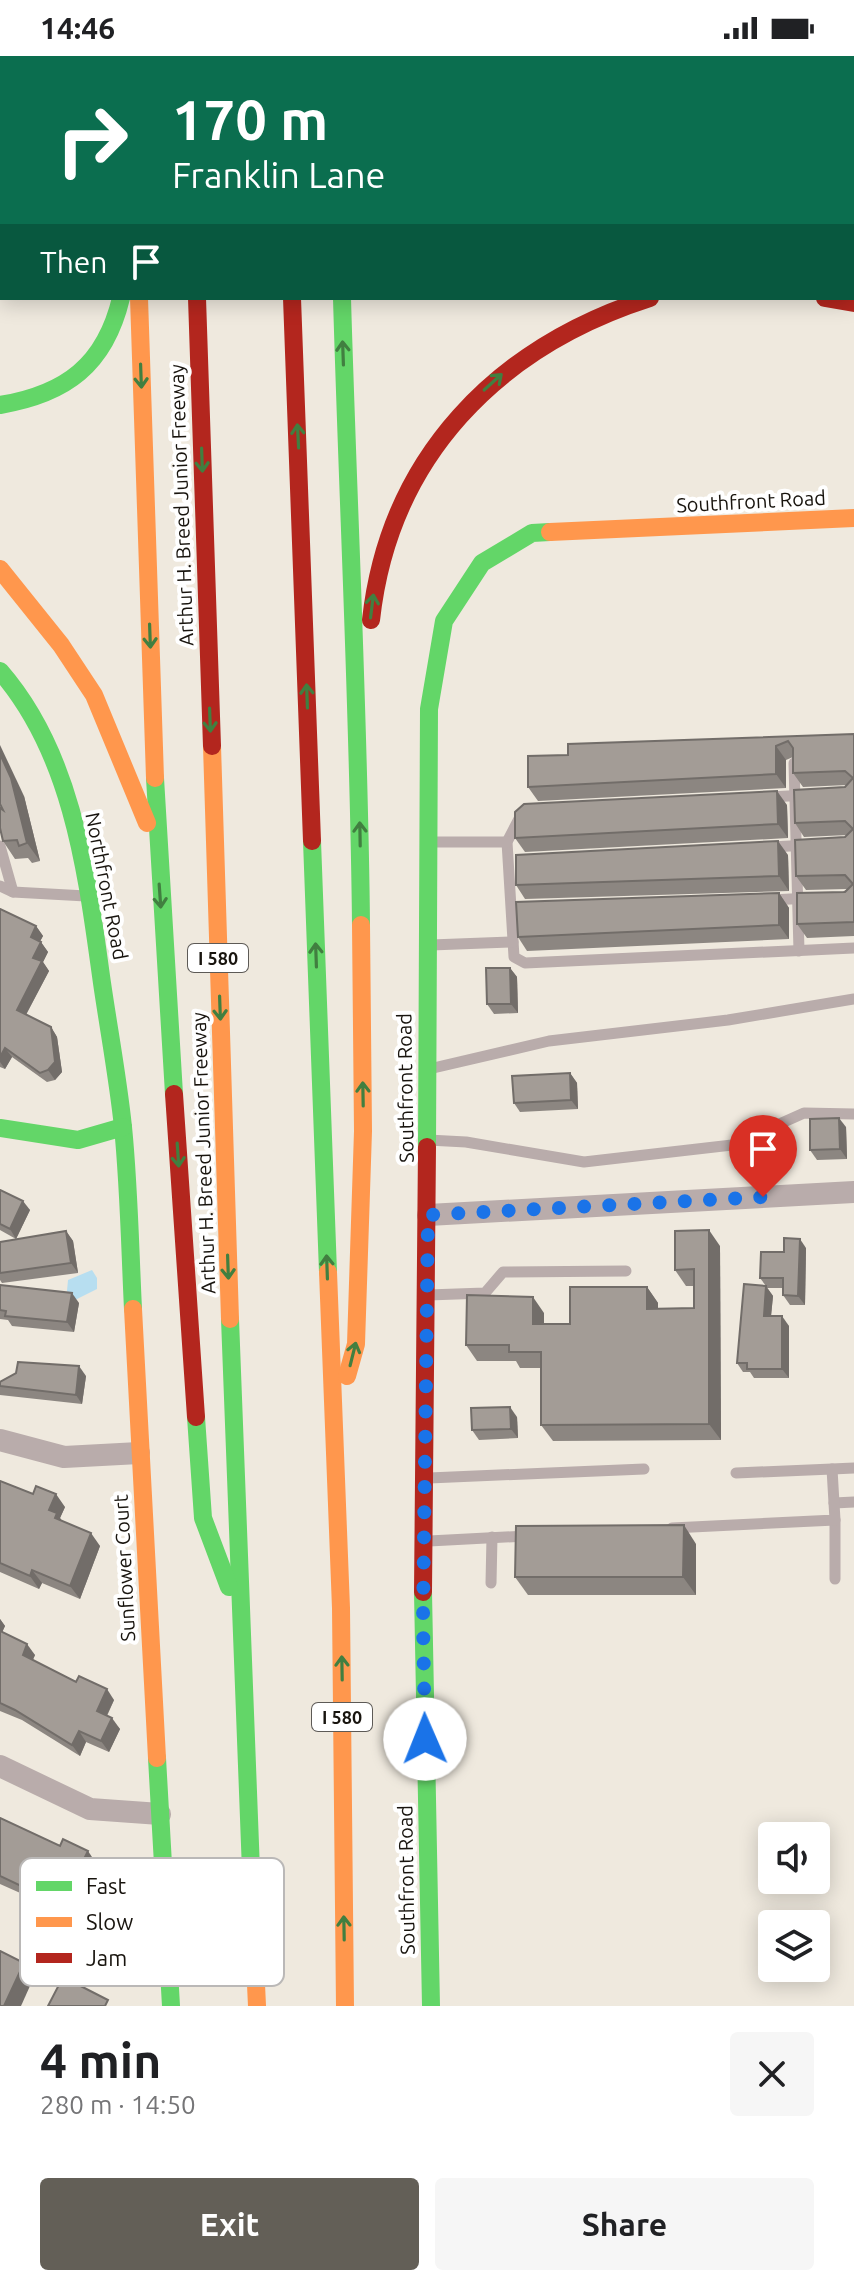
<!DOCTYPE html>
<html lang="en">
<head>
<meta charset="utf-8">
<style>
  body { margin:0; font-family:Ubuntu,sans-serif; background:#f6f6f6; color:#202124; height:100vh; display:flex; flex-direction:column; font-size:30px; white-space:nowrap }
  * { box-sizing:border-box; margin:0 }
  p { font-size:26px; color:#757577 }
  .icon { flex:none; width:44px; height:44px; fill:none; stroke:currentColor; stroke-width:2; stroke-linecap:round; stroke-linejoin:round }
  .map { position:relative; height:1950px; overflow:hidden }
  .side { display:flex; flex-direction:column; background:#fff; flex:1 }
  .side>* { flex:none }
  .hud { position:absolute; left:0px; top:0px; width:854px; height:244px; box-shadow:0 4px 20px #0003; background:#0b6e4f; color:#fff; overflow:hidden }
  .controls { position:absolute; left:758px; top:1766px; display:grid; gap:16px }
  .controls a { display:grid; place-items:center; width:72px; height:72px; border-radius:8px; background:#fff; box-shadow:0 4px 20px #0003; font-size:40px }
  .pin { position:absolute; display:grid; place-items:center; width:68px; height:68px; color:#fff; margin:-82px -34px; border-radius:50% 50% 50% 0; rotate:-45deg; box-shadow:0 0 8px #0007 }
  .pin .icon { rotate:45deg }
  .me { position:absolute; width:88px; margin:-44px; rotate:359deg; stroke-linejoin:round; filter:drop-shadow(0 0 6px #0008) }
  .turn { display:flex; align-items:center; gap:28px; height:168px; padding:0 40px; font-size:36px }
  .turn .icon { width:104px; height:104px; stroke-width:2.5 }
  .turn b { display:block; font-size:56px; line-height:68px }
  .then { display:flex; align-items:center; height:76px; padding:0 40px; background:#0003; gap:16px; font-size:30px }
  .round { display:grid; place-items:center; flex:none; width:84px; height:84px; border-radius:8px; background:#f6f6f6 }
  .summary { display:flex; align-items:center; justify-content:space-between; height:136px; padding:0 40px }
  h1 { font-size:48px; font-weight:700; line-height:60px }
  .button { display:flex; gap:16px; margin-top:auto; padding:16px 40px }
  .button a { flex:1; height:92px; border-radius:8px; background:#635f57; color:#fff; font-size:32px; font-weight:700; line-height:92px; text-align:center }
  .button a+a { background:#f6f6f6; color:#202124 }
  .status { display:flex; justify-content:space-between; align-items:center; height:56px; padding:0 40px; background:#fff; direction:ltr }
  .status svg { height:22px; fill:currentColor }
  .map>svg:first-child { display:block }
  .water { fill:#b7def0 }
  .lines { fill:none; stroke-linecap:round; stroke-linejoin:round }
  .lane { stroke:#b9acab; stroke-width:11 }
  .street { stroke:#b9acab; stroke-width:22 }
  .fast { stroke:#63d668; stroke-width:18 }
  .slow { stroke:#ff974d; stroke-width:18 }
  .jam { stroke:#b3261e; stroke-width:18 }
  .wall { fill:#8c8681 }
  .shaded-wall { fill:#726d69 }
  .building { fill:#a39c96; stroke:#726d69; stroke-width:2 }
  .oneway { stroke:#417f40 }
  .route { stroke:#1a73e8; stroke-width:14; stroke-dasharray:0 25.2 }
  .labels { text-anchor:middle; dominant-baseline:central; stroke-width:8; stroke-linejoin:round; paint-order:stroke }
  .shield { fill:#fff; stroke:#5d5a56; stroke-width:2 }
  .shield-label { font-size:18px; font-weight:bold; fill:#18140e }
  .street-label { font-size:20px; fill:#18140e; stroke:#fff }
  .key { fill:#fff; stroke:#bab8b7; stroke-width:2 }
  .key-label { font-size:22px; fill:#18140e }
</style>
</head>
<body>
<div class="status"><b>14:46</b><svg viewBox="0 0 49 12"><path d="M0 12V9h3v3zM5 12V6h3v6zM10 12V3h3v9zM15 12V0h3v12zM26 1h20v11H26zM47 4h2v5h-2z"/></svg></div>
<div class="map">
<svg width="854" height="1950" viewBox="0 0 854 1950">
  <rect width="100%" height="100%" fill="#efe9de"/>
  <!-- water -->
  <polygon class="water" points="92,1214 97,1222 97,1233 75,1244 67,1235 68,1224"/>
  <g class="lines">
    <!-- lane -->
    <g class="lane">
      <polyline points="794,707 799,895"/>
      <polyline points="769,741 808,739"/>
      <polyline points="521,759 507,786 514,901 525,907 854,892"/>
      <polyline points="431,786 507,786"/>
      <polyline points="0,790 13,836"/>
      <polyline points="771,791 809,789"/>
      <polyline points="0,830 13,836 86,840"/>
      <polyline points="771,844 810,842"/>
      <polyline points="431,889 513,886"/>
      <polyline points="429,1013 549,985 728,964 854,943"/>
      <polyline points="428,1084 466,1086 584,1106 732,1089 804,1057 854,1058"/>
      <polyline points="428,1239 485,1237 503,1216 626,1215"/>
      <polyline points="736,1417 832,1413"/>
      <polyline points="429,1422 644,1413"/>
      <polyline points="834,1447 854,1446"/>
      <polyline points="835,1464 835,1523"/>
      <polyline points="672,1472 835,1464 832,1413 854,1412"/>
      <polyline points="429,1485 527,1480"/>
      <polyline points="491,1527 492,1481"/>
    </g>
    <!-- street -->
    <g class="street">
      <polyline points="428,1159 854,1136"/>
      <polyline points="0,1384 64,1401 139,1397"/>
      <polyline points="0,1710 90,1753 160,1758"/>
    </g>
    <!-- fast -->
    <g class="fast">
      <polyline points="280,0 280,2"/>
      <polyline points="852,49 854,50"/>
      <polyline points="0,67 2,67"/>
      <polyline points="852,154 854,156"/>
      <polyline points="852,197 854,198"/>
      <path d="M342,242C348,451 359,660 361,869"/>
      <path d="M0,349C66,338 105,309 121,242"/>
      <path d="M0,615C74,700 87,820 102,927C109,975 118,1023 123,1071C129,1131 130,1192 133,1253"/>
      <polyline points="155,722 174,1038"/>
      <polyline points="312,785 328,1216"/>
      <polyline points="0,1072 78,1084 123,1071"/>
      <polyline points="427,1091 429,653 444,565 482,507 532,477 550,476"/>
      <polyline points="230,1263 252,1841"/>
      <polyline points="196,1361 203,1462 229,1531"/>
      <polyline points="423,1536 431,1950"/>
      <polyline points="157,1702 171,1950"/>
    </g>
    <!-- slow -->
    <g class="slow">
      <polyline points="789,0 790,2"/>
      <polyline points="598,2 599,0"/>
      <polyline points="139,242 155,722"/>
      <polyline points="550,476 854,462"/>
      <polyline points="0,513 61,589 94,639 147,767"/>
      <polyline points="212,690 230,1263"/>
      <polyline points="328,1216 341,1552 345,1950"/>
      <polyline points="133,1253 157,1702"/>
      <polyline points="347,1320 356,1288 363,1075 361,869"/>
      <polyline points="252,1841 257,1950"/>
    </g>
    <!-- jam -->
    <g class="jam">
      <polyline points="129,0 129,2"/>
      <polyline points="189,0 189,2"/>
      <polyline points="334,0 334,2"/>
      <polyline points="679,0 680,2"/>
      <polyline points="712,0 714,2"/>
      <polyline points="0,34 2,35"/>
      <polyline points="197,242 212,690"/>
      <polyline points="292,242 312,785"/>
      <polyline points="825,242 854,247"/>
      <path d="M371,564C389,401 497,291 650,242"/>
      <polyline points="174,1038 196,1361"/>
      <polyline points="423,1536 427,1091"/>
    </g>
  </g>
  <!-- wall -->
  <g class="wall">
    <polygon points="854,678 854,880 807,882 797,868 847,833 806,834 796,820 848,779 804,781 795,767 847,729 803,731 793,717 793,701 786,704 786,732 538,745 528,731 568,699"/>
    <polygon points="24,740 40,805 32,807 28,802 15,803 3,785 3,754"/>
    <polygon points="787,749 788,782 525,796 515,782"/>
    <polygon points="788,799 789,835 525,843 516,829"/>
    <polygon points="779,837 789,852 789,883 527,895 518,881"/>
    <polygon points="0,853 36,870 43,880 40,885 48,896 43,906 49,915 26,959 51,971 57,981 62,1016 55,1024 47,1026 12,1001 5,1013 0,1011"/>
    <polygon points="510,912 517,921 518,957 494,958 487,948"/>
    <polygon points="570,1017 577,1027 578,1053 520,1056 514,1047"/>
    <polygon points="846,1071 847,1103 817,1104 810,1094"/>
    <polygon points="0,1134 30,1154 16,1183 0,1174"/>
    <polygon points="66,1175 73,1185 78,1217 2,1227 0,1224 0,1186"/>
    <polygon points="720,1190 721,1384 553,1385 541,1369 541,1312 520,1312 516,1305 477,1305 466,1289 544,1257 544,1268 570,1268 647,1231 658,1247 658,1253 694,1252 694,1230 686,1230 675,1214"/>
    <polygon points="806,1192 805,1249 790,1249 783,1239 783,1232 767,1232 773,1240 771,1260 789,1270 789,1322 754,1322 750,1316 743,1316 737,1307 766,1230 760,1222 784,1196"/>
    <polygon points="0,1229 79,1247 74,1276 12,1270 8,1264 0,1263"/>
    <polygon points="86,1320 82,1348 0,1339 0,1326"/>
    <polygon points="517,1361 518,1382 479,1384 472,1374"/>
    <polygon points="0,1425 65,1451 60,1462 62,1465 100,1490 80,1543 42,1527 39,1533 0,1516"/>
    <polygon points="696,1488 696,1539 528,1539 515,1521"/>
    <polygon points="0,1563 5,1570 2,1576 35,1599 33,1604 114,1644 107,1660 120,1673 109,1696 86,1686 80,1700 22,1664 0,1655"/>
    <polygon points="0,1762 96,1807 88,1822 113,1835 121,1846 97,1893 73,1880 65,1869 67,1865 42,1852 36,1844 0,1828"/>
  </g>
  <!-- shaded-wall -->
  <g class="shaded-wall">
    <polygon points="0,689 24,740 40,805 27,787 0,698"/>
    <polygon points="776,690 786,704 786,732 776,718"/>
    <polygon points="777,735 787,749 788,782 778,768"/>
    <polygon points="778,785 788,799 789,835 779,820"/>
    <polygon points="779,837 789,852 789,883 779,869"/>
    <polygon points="36,870 43,880 37,891 31,881"/>
    <polygon points="41,886 48,896 43,906 49,915 23,964 17,954 33,902"/>
    <polygon points="510,912 517,921 518,957 511,948"/>
    <polygon points="51,971 57,981 62,1016 55,1024 48,1014"/>
    <polygon points="5,992 12,1001 5,1013 0,1006 0,1001"/>
    <polygon points="570,1017 577,1027 578,1053 571,1044"/>
    <polygon points="839,1062 846,1071 847,1103 840,1093"/>
    <polygon points="23,1145 30,1154 16,1183 10,1173"/>
    <polygon points="709,1174 720,1190 721,1384 709,1368"/>
    <polygon points="66,1175 73,1185 78,1217 71,1207"/>
    <polygon points="800,1183 806,1192 805,1249 798,1240"/>
    <polygon points="766,1230 773,1240 770,1270 764,1260"/>
    <polygon points="647,1231 658,1247 658,1269 647,1253"/>
    <polygon points="72,1237 79,1247 74,1276 67,1266"/>
    <polygon points="533,1241 544,1257 544,1284 533,1268"/>
    <polygon points="782,1260 789,1270 789,1322 782,1313"/>
    <polygon points="79,1310 86,1320 82,1348 76,1339"/>
    <polygon points="510,1351 517,1361 518,1382 511,1373"/>
    <polygon points="56,1438 65,1451 60,1462 66,1471 65,1475 49,1454"/>
    <polygon points="684,1469 696,1488 696,1539 683,1521"/>
    <polygon points="91,1477 100,1490 80,1543 70,1530"/>
    <polygon points="32,1514 42,1527 39,1533 30,1520"/>
    <polygon points="0,1563 5,1570 0,1581"/>
    <polygon points="27,1588 35,1599 30,1609 23,1599"/>
    <polygon points="107,1633 114,1644 104,1665 97,1655"/>
    <polygon points="112,1662 120,1673 109,1696 101,1685"/>
    <polygon points="79,1675 86,1686 80,1700 72,1689"/>
    <polygon points="88,1795 96,1807 85,1828 77,1817"/>
    <polygon points="113,1835 121,1846 97,1893 89,1882"/>
    <polygon points="24,1907 34,1921 21,1950 4,1950"/>
  </g>
  <!-- building -->
  <g class="building">
    <polygon points="854,678 854,866 797,868 797,837 845,836 853,828 845,819 796,820 795,784 845,781 853,773 845,765 795,767 794,734 845,731 853,722 845,715 793,717 793,692 788,685 776,690 776,718 528,731 528,700 568,699 568,688"/>
    <polygon points="0,698 11,722 27,787 19,790 17,784 3,785 0,772 0,752 3,754 0,748"/>
    <polygon points="777,735 778,768 515,782 515,756 524,748"/>
    <polygon points="778,785 779,820 516,829 516,799"/>
    <polygon points="779,837 779,869 518,881 516,846"/>
    <polygon points="0,853 36,870 31,881 41,886 33,902 42,905 17,954 51,971 55,1006 48,1014 40,1017 5,992 0,1001"/>
    <polygon points="486,912 510,912 511,948 487,948"/>
    <polygon points="570,1017 571,1044 514,1047 512,1020"/>
    <polygon points="839,1062 840,1093 810,1094 810,1063"/>
    <polygon points="0,1134 23,1145 10,1173 0,1168"/>
    <polygon points="709,1174 709,1368 541,1369 541,1296 509,1296 509,1289 466,1289 467,1239 533,1241 533,1268 570,1268 570,1231 647,1231 647,1253 694,1252 694,1213 675,1214 675,1175"/>
    <polygon points="66,1175 71,1207 0,1217 0,1186"/>
    <polygon points="784,1182 800,1183 798,1240 783,1239 783,1222 760,1222 761,1196 784,1196"/>
    <polygon points="744,1228 766,1230 764,1260 782,1260 782,1313 747,1313 747,1307 737,1307"/>
    <polygon points="0,1229 72,1237 67,1266 5,1260 6,1255 0,1254"/>
    <polygon points="18,1306 79,1310 76,1339 0,1330 0,1326 16,1317"/>
    <polygon points="510,1351 511,1373 472,1374 471,1352"/>
    <polygon points="0,1425 33,1438 36,1430 56,1438 49,1454 57,1457 55,1462 91,1477 70,1530 32,1514 30,1520 0,1507"/>
    <polygon points="684,1469 683,1521 515,1521 516,1470"/>
    <polygon points="0,1575 27,1588 23,1599 76,1626 79,1620 107,1633 97,1655 112,1662 101,1685 79,1675 72,1689 15,1654 0,1647"/>
    <polygon points="0,1762 60,1790 63,1783 88,1795 77,1817 113,1835 89,1882 65,1869 70,1860 34,1841 36,1837 0,1820"/>
    <polygon points="0,1895 24,1907 4,1950 0,1950"/>
    <polygon points="63,1921 108,1944 105,1950 48,1950"/>
  </g>
  <!-- one-way arrows -->
  <defs><path id="oneway-shaft" d="M-6 0H5M1.5-3L5.5 0L1.5 3" fill="none" stroke-width="1.6" stroke-linecap="round" stroke-linejoin="round" transform="scale(2)"/></defs>
  <g class="oneway">
    <use href="#oneway-shaft" transform="translate(343 297) rotate(-92)"/>
    <use href="#oneway-shaft" transform="translate(141 320) rotate(88)"/>
    <use href="#oneway-shaft" transform="translate(493 326) rotate(-42)"/>
    <use href="#oneway-shaft" transform="translate(298 380) rotate(-93)"/>
    <use href="#oneway-shaft" transform="translate(202 404) rotate(88)"/>
    <use href="#oneway-shaft" transform="translate(372 550) rotate(-83)"/>
    <use href="#oneway-shaft" transform="translate(150 580) rotate(88)"/>
    <use href="#oneway-shaft" transform="translate(307 640) rotate(-92)"/>
    <use href="#oneway-shaft" transform="translate(210 664) rotate(88)"/>
    <use href="#oneway-shaft" transform="translate(360 778) rotate(-91)"/>
    <use href="#oneway-shaft" transform="translate(160 840) rotate(86)"/>
    <use href="#oneway-shaft" transform="translate(316 899) rotate(-92)"/>
    <use href="#oneway-shaft" transform="translate(220 952) rotate(88)"/>
    <use href="#oneway-shaft" transform="translate(363 1038) rotate(-91)"/>
    <use href="#oneway-shaft" transform="translate(178 1099) rotate(86)"/>
    <use href="#oneway-shaft" transform="translate(228 1211) rotate(88)"/>
    <use href="#oneway-shaft" transform="translate(327 1211) rotate(-92)"/>
    <use href="#oneway-shaft" transform="translate(353 1298) rotate(-76)"/>
    <use href="#oneway-shaft" transform="translate(342 1612) rotate(-91)"/>
    <use href="#oneway-shaft" transform="translate(344 1872) rotate(-91)"/>
  </g>
  <g class="lines">
    <!-- route -->
    <polyline class="route" points="425,1683 423,1564 428,1159 763,1141"/>
  </g>
  <g class="labels">
    <!-- shield labels -->
    <g class="shield">
      <rect x="188" y="888" width="60" height="28" rx="6"/>
      <rect x="312" y="1647" width="60" height="28" rx="6"/>
    </g>
    <g class="shield-label">
      <text x="218" y="902">I 580</text>
      <text x="342" y="1661">I 580</text>
    </g>
    <!-- street labels -->
    <g class="street-label">
      <text transform="translate(751 445) rotate(-3)">Southfront Road</text>
      <text transform="translate(181 449) rotate(-92)">Arthur H. Breed Junior Freeway</text>
      <text transform="translate(107 830) rotate(79)">Northfront Road</text>
      <text transform="translate(405 1032) rotate(-91)">Southfront Road</text>
      <text transform="translate(203 1097) rotate(-92)">Arthur H. Breed Junior Freeway</text>
      <text transform="translate(124 1512) rotate(-93)">Sunflower Court</text>
      <text transform="translate(406 1824) rotate(-91)">Southfront Road</text>
    </g>
  </g>
  <!-- legend -->
  <rect x="20" y="1802" width="264" height="128" rx="12" class="key"/>
  <rect x="36" y="1825" width="36" height="10" fill="#63d668"/>
  <rect x="36" y="1861" width="36" height="10" fill="#ff974d"/>
  <rect x="36" y="1897" width="36" height="10" fill="#b3261e"/>
  <g class="key-label">
    <text x="86" y="1838">Fast</text>
    <text x="86" y="1874">Slow</text>
    <text x="86" y="1910">Jam</text>
  </g>
</svg>
<div class="controls">
<a><svg class="icon" aria-label="sound" viewBox="0 0 24 24"><path d="M4 9h4l5-4v14l-5-4H4zM17 9q2 3 0 6"/></svg></a>
<a><svg class="icon" aria-label="layers" viewBox="0 0 24 24"><path d="M12 4l9 5-9 5-9-5zM3 14l9 5 9-5"/></svg></a>
</div>
<div class="pin" style="left:763px;top:1141px;background:#d93025"><svg class="icon" aria-label="arrive" viewBox="0 0 24 24"><path d="M6 21V4h12l-3 4 3 4H6"/></svg></div>
<svg class="me" style="left:425px;top:1683px" viewBox="-20 -20 40 40"><circle r="19" fill="#fff"/><path d="M0-13L10 11 0 6-10 11z" fill="#1a73e8"/></svg>
<div class="hud">
<div class="turn"><svg class="icon" aria-label="right" viewBox="0 0 24 24"><path d="M7 20v-9h11M14 6l5 5-5 5"/></svg><div><b>170 m</b>Franklin Lane</div></div>
<div class="then">Then<svg class="icon" aria-label="arrive" viewBox="0 0 24 24"><path d="M6 21V4h12l-3 4 3 4H6"/></svg></div>
</div>
</div>
<section class="side">
<div class="summary"><div><h1>4 min</h1><p>280 m · 14:50</p></div><a class="round"><svg class="icon" aria-label="close" viewBox="0 0 24 24"><path d="M6 6l12 12M18 6L6 18"/></svg></a></div>
<div class="button"><a>Exit</a><a>Share</a></div>
</section>
</body>
</html>
